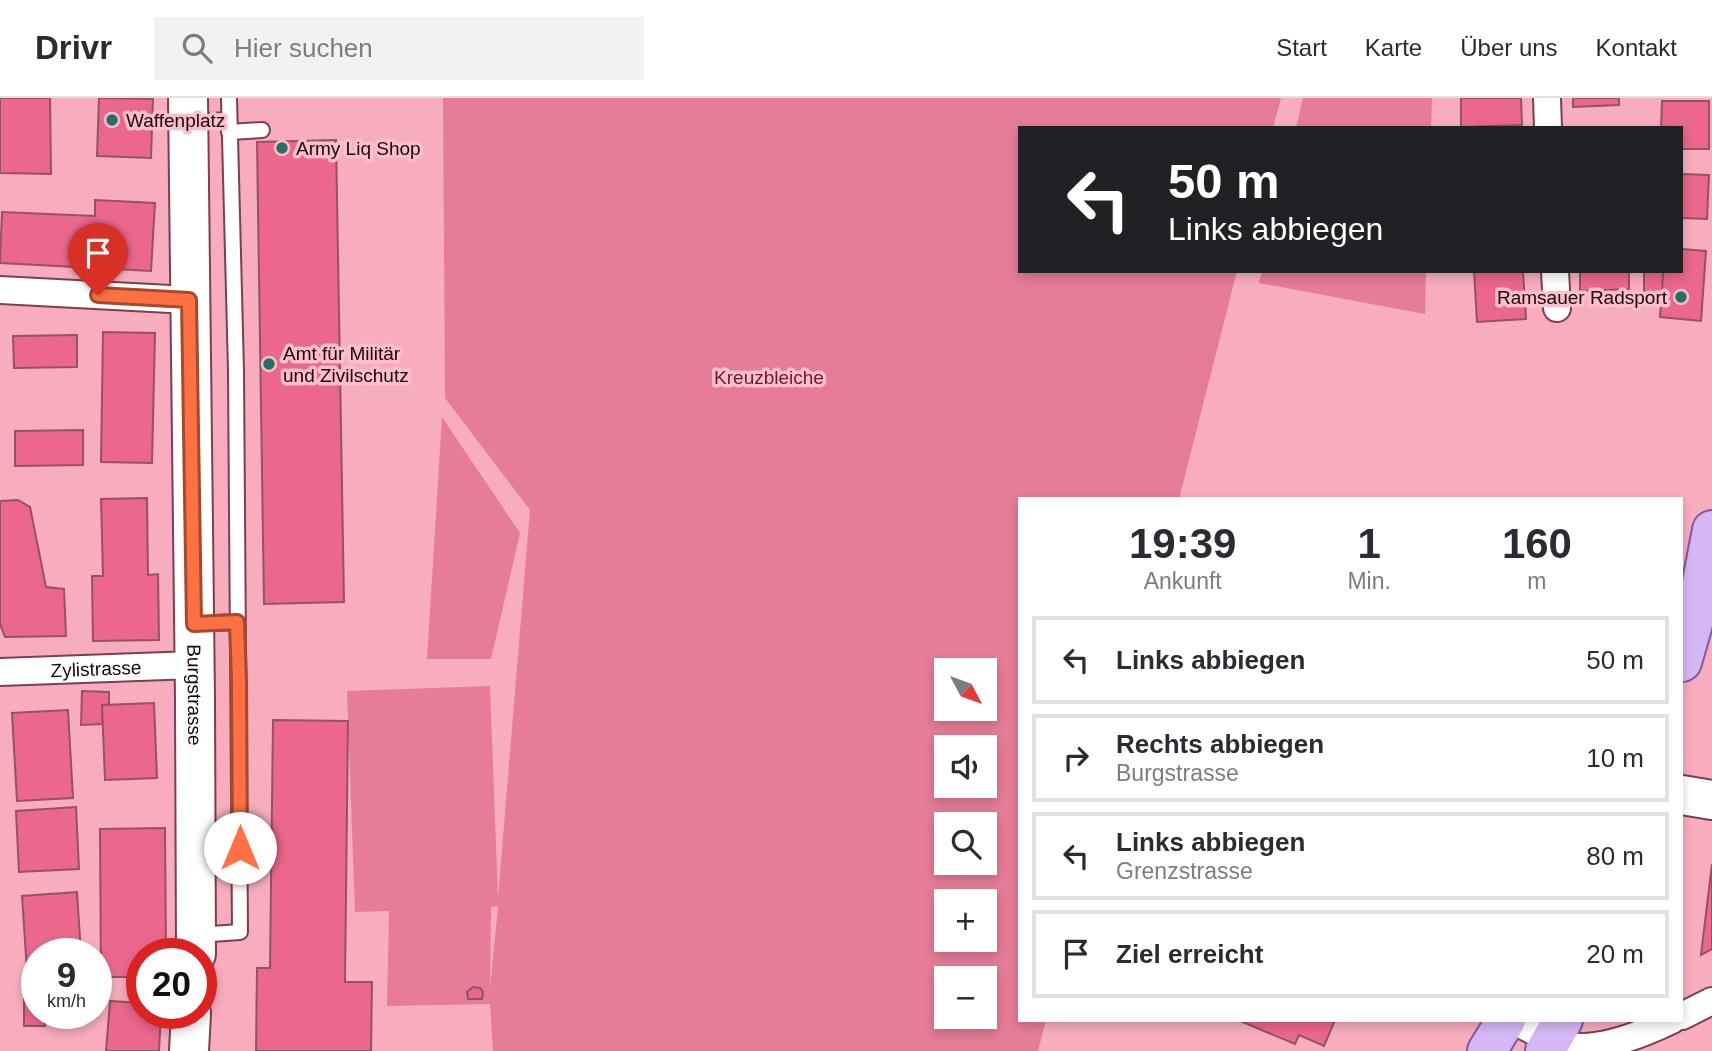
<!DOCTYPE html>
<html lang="de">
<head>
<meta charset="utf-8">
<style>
  body { margin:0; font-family:Arial,sans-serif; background:#f2f2f3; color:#2b2b33; height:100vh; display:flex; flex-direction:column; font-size:26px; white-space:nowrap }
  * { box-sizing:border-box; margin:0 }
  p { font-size:23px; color:#7c7c81 }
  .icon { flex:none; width:38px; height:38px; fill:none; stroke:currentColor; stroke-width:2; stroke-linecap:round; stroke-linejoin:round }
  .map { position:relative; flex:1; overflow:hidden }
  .sheet { position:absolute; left:1018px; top:399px; width:665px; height:525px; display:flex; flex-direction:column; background:#fff; border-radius:0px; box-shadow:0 4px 10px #0003 }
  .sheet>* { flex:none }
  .guide { position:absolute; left:1018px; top:28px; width:665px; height:147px; border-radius:0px; box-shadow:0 4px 10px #0003; background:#202124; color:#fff; overflow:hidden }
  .needle { width:46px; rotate:131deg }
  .controls { position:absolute; left:934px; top:560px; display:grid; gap:14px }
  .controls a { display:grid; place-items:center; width:63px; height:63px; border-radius:0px; background:#fff; box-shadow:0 4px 10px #0003; font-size:35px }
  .speed { position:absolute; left:21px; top:840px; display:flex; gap:14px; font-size:35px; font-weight:700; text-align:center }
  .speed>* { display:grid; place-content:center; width:91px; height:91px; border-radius:50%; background:#fff; box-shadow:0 4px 10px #0003; line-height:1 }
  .speed small { font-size:18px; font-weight:400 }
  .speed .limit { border:10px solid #d22; background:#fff; color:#111 }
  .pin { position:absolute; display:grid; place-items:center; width:60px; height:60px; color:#fff; margin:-72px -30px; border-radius:50% 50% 50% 0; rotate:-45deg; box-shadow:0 0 7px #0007 }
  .pin .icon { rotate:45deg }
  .me { position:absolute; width:77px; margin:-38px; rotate:0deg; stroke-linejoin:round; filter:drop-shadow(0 0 5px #0008) }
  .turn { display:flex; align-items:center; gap:24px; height:147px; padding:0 35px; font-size:32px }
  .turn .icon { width:91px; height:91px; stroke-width:2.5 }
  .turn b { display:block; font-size:49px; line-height:60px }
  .eta { display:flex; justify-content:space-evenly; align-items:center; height:119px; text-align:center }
  .eta b { font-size:42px; font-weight:700; line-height:49px }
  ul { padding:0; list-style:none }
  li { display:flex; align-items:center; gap:21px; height:88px; margin:0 14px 10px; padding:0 21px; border:4px solid #e1e1e2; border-radius:0px }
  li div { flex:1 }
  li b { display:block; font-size:26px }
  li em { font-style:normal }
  header { display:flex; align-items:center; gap:42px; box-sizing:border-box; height:98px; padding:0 35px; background:#fff; border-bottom:2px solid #e1e1e2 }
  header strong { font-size:33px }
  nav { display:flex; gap:38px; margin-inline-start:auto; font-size:24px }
  .search { width:490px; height:63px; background:#f2f2f3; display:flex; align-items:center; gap:18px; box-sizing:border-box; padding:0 24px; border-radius:0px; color:#7c7c81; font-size:26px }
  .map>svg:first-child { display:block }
  .green { fill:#e67c97; fill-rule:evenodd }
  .building { fill:#eb678d; stroke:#945263; stroke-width:2 }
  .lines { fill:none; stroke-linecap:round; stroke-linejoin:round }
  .lane-casing { stroke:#7d3e4e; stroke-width:18 }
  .street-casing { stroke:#7d3e4e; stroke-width:30 }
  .secondary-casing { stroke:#7d3e4e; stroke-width:42 }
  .primary-casing { stroke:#8259a0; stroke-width:42 }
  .lane { stroke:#fff; stroke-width:14 }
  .street { stroke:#fff; stroke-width:26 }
  .secondary { stroke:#fff; stroke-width:38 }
  .primary { stroke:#d5b7f6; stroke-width:38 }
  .route-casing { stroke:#a6492c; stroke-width:18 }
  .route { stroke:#ff7043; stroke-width:12 }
  .poi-dot { fill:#266f66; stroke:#fbbecb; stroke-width:2.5 }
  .labels { text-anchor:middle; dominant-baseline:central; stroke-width:7; stroke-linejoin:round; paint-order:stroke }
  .poi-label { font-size:19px; fill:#1c040b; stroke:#fbbecb; text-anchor:start }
  .park-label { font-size:19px; fill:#6b1834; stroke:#fbbecb }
  .street-label { font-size:19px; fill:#1c040b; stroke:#fbbecb }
</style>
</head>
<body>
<header>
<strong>Drivr</strong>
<div class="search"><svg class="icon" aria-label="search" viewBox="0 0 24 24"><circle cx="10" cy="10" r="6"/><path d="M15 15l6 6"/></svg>Hier suchen</div>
<nav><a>Start</a><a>Karte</a><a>Über uns</a><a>Kontakt</a></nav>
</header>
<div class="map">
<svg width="1712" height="953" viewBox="0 0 1712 953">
  <rect width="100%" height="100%" fill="#f7adbd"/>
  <!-- green -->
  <g class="green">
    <path d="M443,0H1281L1273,30H1020V173H1237L1179,401H1020V922H1046L1038,953H493L490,906L387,908L389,813L355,814L347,593L490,588L498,800L530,412L445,300ZM947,572H985V611H947ZM947,649H985V688H947ZM947,726H985V765H947ZM947,803H985V842H947ZM497,808L498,809L490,891L491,809ZM947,880H985V919H947Z"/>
    <polygon points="1303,0 1432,0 1431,30 1296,30"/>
    <polygon points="1262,173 1426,173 1425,216 1259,185"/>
    <polygon points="442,319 520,435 491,561 427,561"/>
  </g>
  <!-- building -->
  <g class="building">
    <polygon points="0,0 50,0 51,76 0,75"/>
    <polygon points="99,0 153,1 151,60 97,58"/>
    <polygon points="1461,0 1521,0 1522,27 1461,29"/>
    <polygon points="1573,0 1619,0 1619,7 1573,9"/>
    <polygon points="1662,3 1709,3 1709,51 1682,51 1682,30 1661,30"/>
    <polygon points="336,42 344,504 264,506 257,44"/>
    <polygon points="1682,76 1709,77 1707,121 1682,120"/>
    <polygon points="95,102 155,105 151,173 0,165 2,114 95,118"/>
    <polygon points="1682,151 1706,153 1701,223 1660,219 1663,173 1682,173"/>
    <polygon points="1474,173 1523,173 1526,221 1477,224"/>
    <polygon points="1580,173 1629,173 1629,191 1580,193"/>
    <polygon points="1644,173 1663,173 1662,196 1644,195"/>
    <polygon points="103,234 155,235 152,365 101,364"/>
    <polygon points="77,237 77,269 14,270 13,238"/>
    <polygon points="83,332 83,367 15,368 15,333"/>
    <polygon points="147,400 148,477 158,476 159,542 93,543 92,478 103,478 101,401"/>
    <polygon points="18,402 30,409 46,489 64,491 66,538 5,539 0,526 0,403"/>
    <polygon points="82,593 109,594 109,607 102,607 103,626 81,627"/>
    <polygon points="154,605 157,680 105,682 102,607"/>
    <polygon points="68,612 73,700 17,703 12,615"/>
    <polygon points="273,622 348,623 345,884 372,884 371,953 256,953 257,870 270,870"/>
    <polygon points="76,709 79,771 19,774 16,713"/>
    <polygon points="165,730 166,856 142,856 142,879 101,879 100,731"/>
    <polygon points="1712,766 1712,851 1701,857"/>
    <polygon points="77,794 81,856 37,856 37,872 27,873 22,798"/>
    <polygon points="473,889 480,890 483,894 482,901 468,901 467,894"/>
    <polygon points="24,897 37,897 37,915 45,915 45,928 24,928"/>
    <polygon points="110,903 142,905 142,915 161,915 159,953 106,953"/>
    <polygon points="1238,922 1335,922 1324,948 1299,937 1295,946"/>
  </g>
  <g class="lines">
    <defs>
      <g id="lane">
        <polyline points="189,24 229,22"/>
        <polyline points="229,34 262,32"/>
        <polyline points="195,526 237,524"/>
        <polyline points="197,837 240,834 236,273 229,0"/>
      </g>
      <g id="street">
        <polyline points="1547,0 1548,30"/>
        <polyline points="1555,173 1557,210"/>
        <polyline points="0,192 189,202"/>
        <path id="s1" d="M0,574L194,567"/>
        <polyline points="1682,918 1712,903"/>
        <path d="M1513,922C1530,931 1549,943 1568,948C1601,953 1643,936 1672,922"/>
      </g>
      <g id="secondary">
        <path id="s2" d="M188,0L195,601L196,856"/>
        <polyline points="1682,697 1712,702"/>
        <polyline points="189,953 191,915"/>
      </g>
      <g id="primary">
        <polyline points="1682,564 1696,515 1712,432"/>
        <polyline points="1487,953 1506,922"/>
        <polyline points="1545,953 1563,922"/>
      </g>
    </defs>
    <!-- lane casing -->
    <use href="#lane" class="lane-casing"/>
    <!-- street casing -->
    <use href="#street" class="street-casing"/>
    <!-- secondary casing -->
    <use href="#secondary" class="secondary-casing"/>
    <!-- primary casing -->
    <use href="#primary" class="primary-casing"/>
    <!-- lane -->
    <use href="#lane" class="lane"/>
    <!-- street -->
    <use href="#street" class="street"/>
    <!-- secondary -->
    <use href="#secondary" class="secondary"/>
    <!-- primary -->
    <use href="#primary" class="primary"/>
  </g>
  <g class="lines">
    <defs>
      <polyline id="route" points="98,197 189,202 194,526 237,524 239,583 240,750"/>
    </defs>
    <!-- route casing -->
    <use href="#route" class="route-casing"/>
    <!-- route -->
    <use href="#route" class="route"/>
  </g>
  <!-- markers -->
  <g class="poi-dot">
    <circle cx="112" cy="22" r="7"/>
    <circle cx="282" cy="50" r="7"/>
    <circle cx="1681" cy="199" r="7"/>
    <circle cx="269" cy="266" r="7"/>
  </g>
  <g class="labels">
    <!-- poi labels -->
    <g class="poi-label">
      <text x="126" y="22">Waffenplatz</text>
      <text x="296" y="50">Army Liq Shop</text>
      <text x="1667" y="199" text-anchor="end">Ramsauer Radsport</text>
      <text x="283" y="255">Amt für Militär<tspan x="283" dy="22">und Zivilschutz</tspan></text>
    </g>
    <!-- park labels -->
    <g class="park-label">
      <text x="769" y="279">Kreuzbleiche</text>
    </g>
    <!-- street labels -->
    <g class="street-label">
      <text stroke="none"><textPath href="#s1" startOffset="96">Zylistrasse</textPath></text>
      <text stroke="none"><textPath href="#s2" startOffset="597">Burgstrasse</textPath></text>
    </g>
  </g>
</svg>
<div class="controls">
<a><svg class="needle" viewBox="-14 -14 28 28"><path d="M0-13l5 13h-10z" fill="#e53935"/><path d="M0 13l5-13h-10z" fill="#7c7c81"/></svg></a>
<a><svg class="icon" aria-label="sound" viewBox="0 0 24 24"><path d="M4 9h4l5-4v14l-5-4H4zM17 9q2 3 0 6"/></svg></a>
<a><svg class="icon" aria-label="search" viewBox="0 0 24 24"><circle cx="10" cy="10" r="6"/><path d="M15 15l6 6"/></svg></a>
<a>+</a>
<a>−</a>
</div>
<div class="speed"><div>9<small>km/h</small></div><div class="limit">20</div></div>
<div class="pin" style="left:98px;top:197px;background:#d93025"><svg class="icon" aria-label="arrive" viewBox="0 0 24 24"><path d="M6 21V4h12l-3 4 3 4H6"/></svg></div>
<svg class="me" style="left:240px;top:750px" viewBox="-20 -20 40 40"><circle r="19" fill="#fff"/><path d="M0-13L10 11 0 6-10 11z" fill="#ff7043"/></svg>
<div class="guide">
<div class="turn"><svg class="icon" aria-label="left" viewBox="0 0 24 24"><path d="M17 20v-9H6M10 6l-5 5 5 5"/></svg><div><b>50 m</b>Links abbiegen</div></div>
</div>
<section class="sheet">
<div class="eta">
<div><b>19:39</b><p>Ankunft</p></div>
<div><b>1</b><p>Min.</p></div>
<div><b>160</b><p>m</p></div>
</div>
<ul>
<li><svg class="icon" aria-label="left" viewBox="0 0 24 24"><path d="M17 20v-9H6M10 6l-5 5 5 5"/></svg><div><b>Links abbiegen</b></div><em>50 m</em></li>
<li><svg class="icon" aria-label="right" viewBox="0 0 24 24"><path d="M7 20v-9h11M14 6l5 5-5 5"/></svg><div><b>Rechts abbiegen</b><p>Burgstrasse</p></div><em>10 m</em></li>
<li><svg class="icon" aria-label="left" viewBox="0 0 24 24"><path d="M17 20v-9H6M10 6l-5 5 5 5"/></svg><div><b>Links abbiegen</b><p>Grenzstrasse</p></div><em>80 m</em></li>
<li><svg class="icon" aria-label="arrive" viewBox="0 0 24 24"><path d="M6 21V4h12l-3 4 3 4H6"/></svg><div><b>Ziel erreicht</b></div><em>20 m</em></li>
</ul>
</section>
</div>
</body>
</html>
